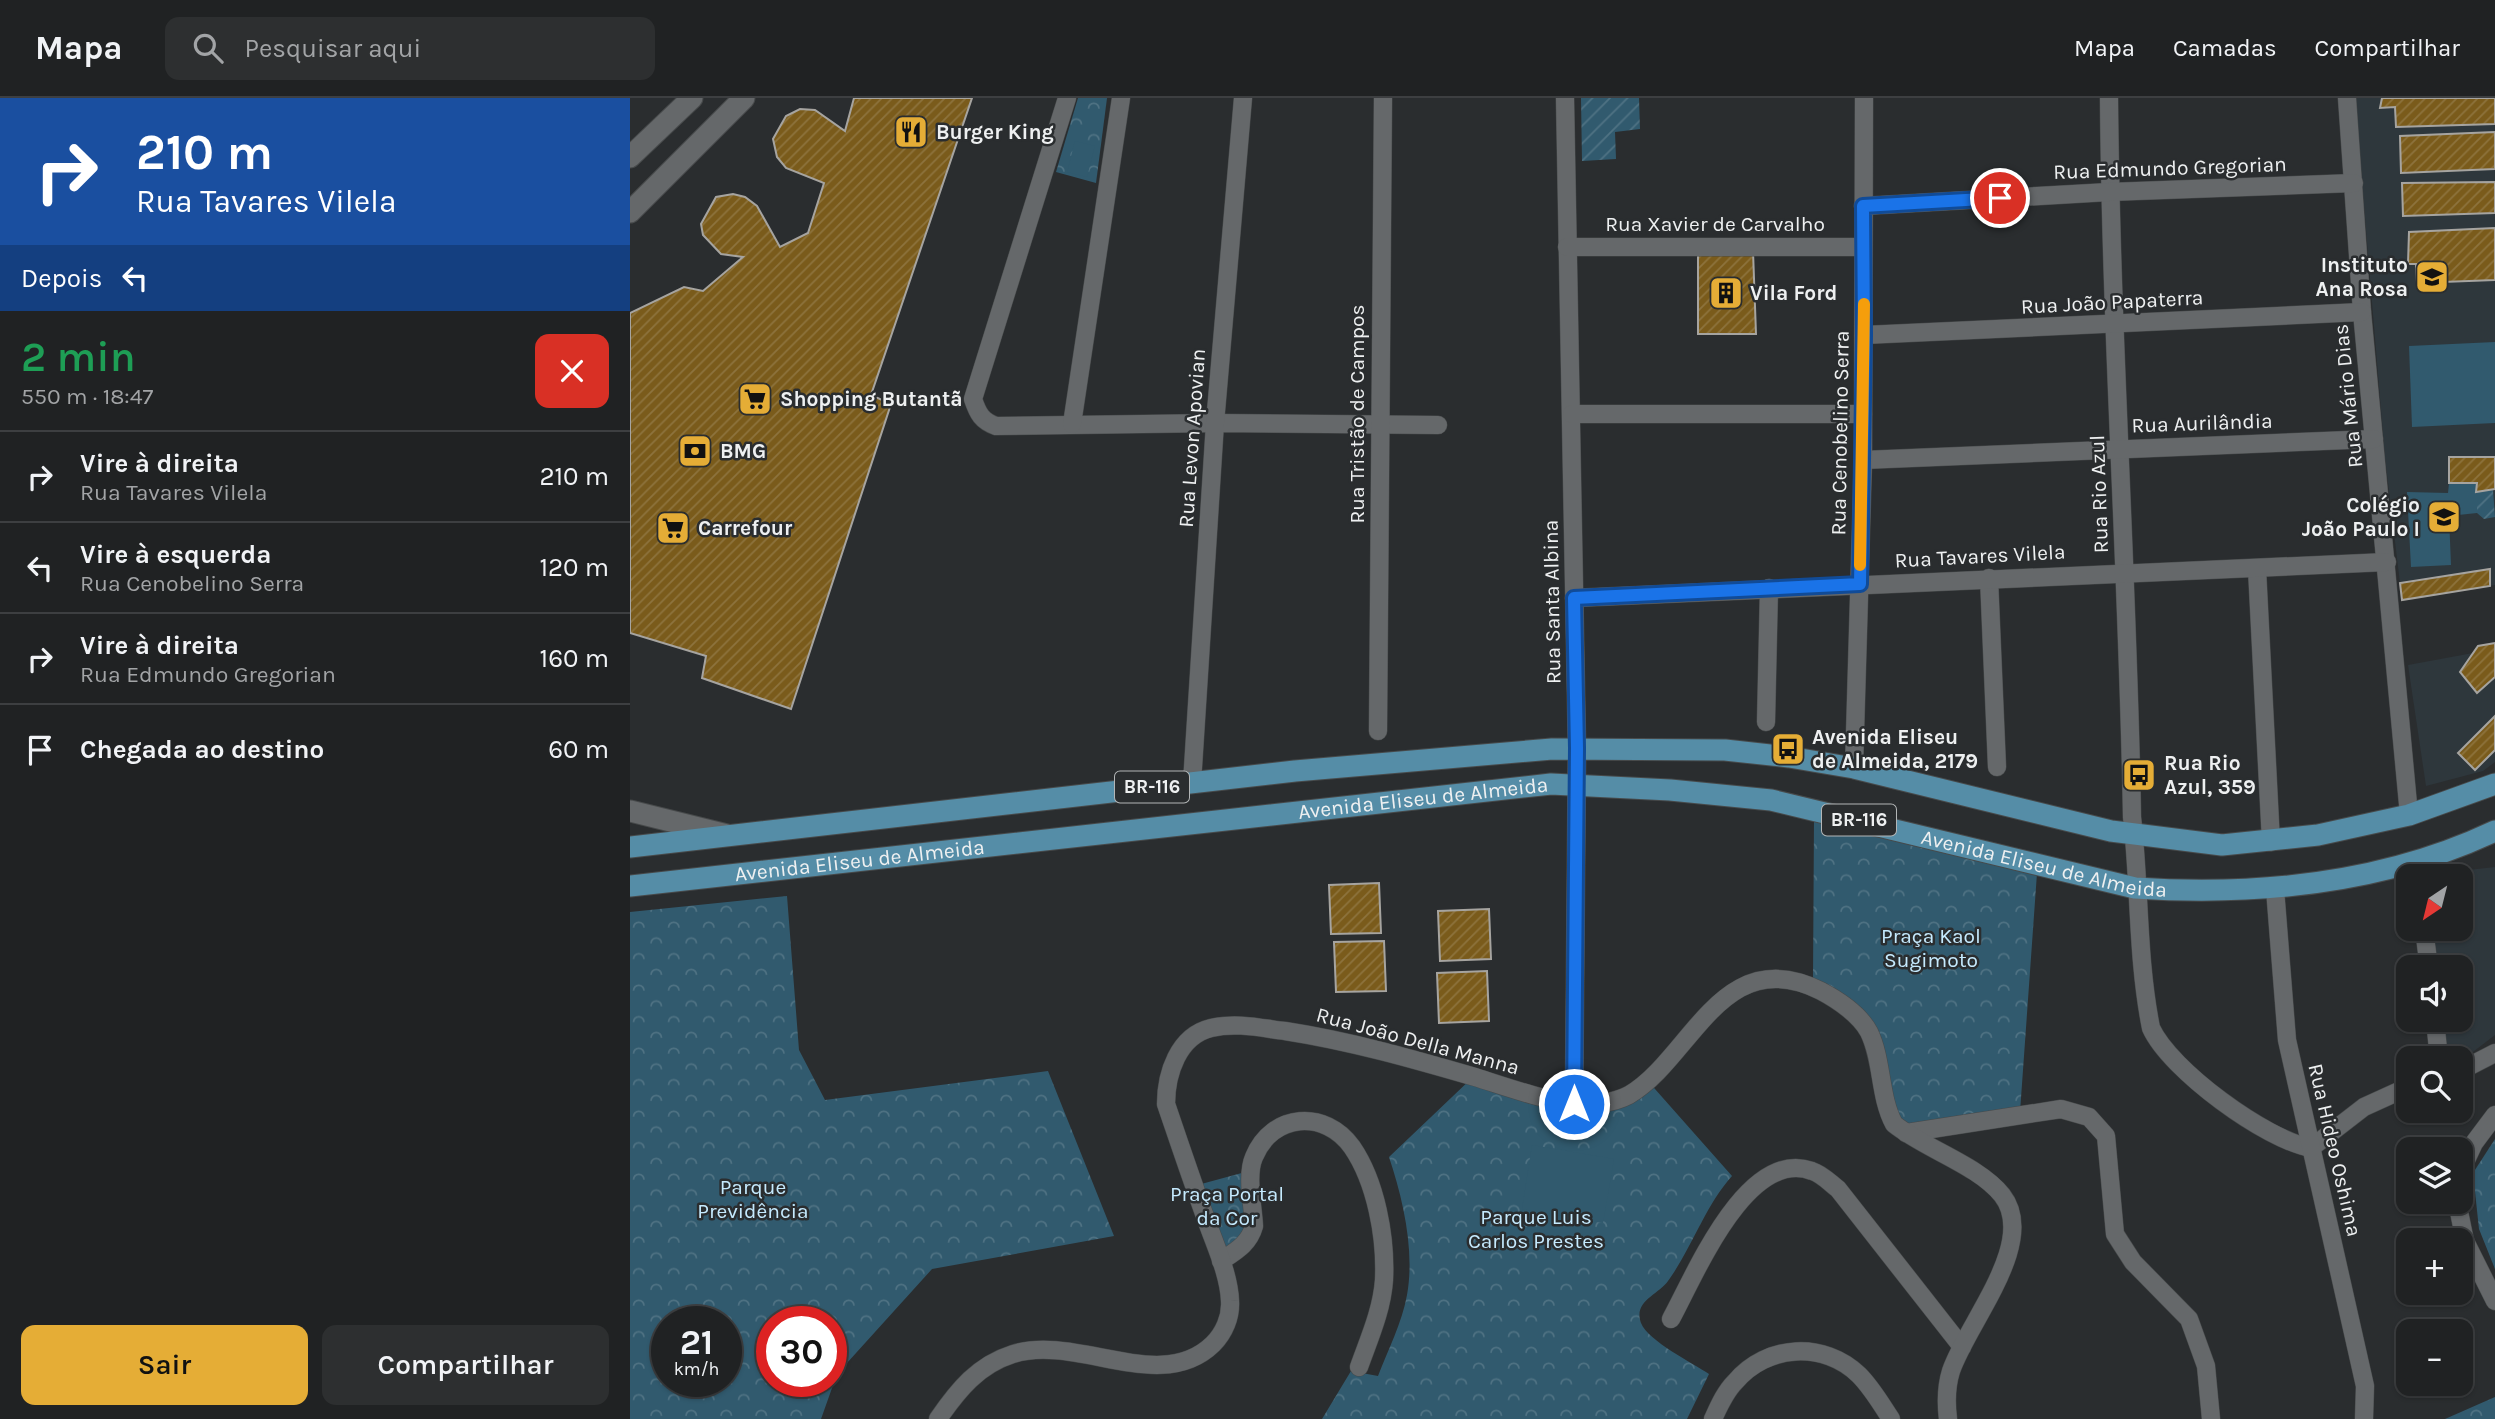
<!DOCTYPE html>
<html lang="pt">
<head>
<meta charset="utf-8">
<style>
  body { margin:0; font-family:Karla,sans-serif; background:#2d2f30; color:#f1f3f6; height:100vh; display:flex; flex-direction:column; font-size:26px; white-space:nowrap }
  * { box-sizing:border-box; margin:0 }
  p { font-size:23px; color:#a2a4a6 }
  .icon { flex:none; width:38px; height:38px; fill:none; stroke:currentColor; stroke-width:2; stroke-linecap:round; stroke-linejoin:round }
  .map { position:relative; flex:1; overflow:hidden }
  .drawer { display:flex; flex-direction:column; background:#202223; width:630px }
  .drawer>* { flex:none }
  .hud { background:#1a4fa0; color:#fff; overflow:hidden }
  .needle { width:46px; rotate:215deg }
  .buttons { position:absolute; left:1766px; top:766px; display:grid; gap:14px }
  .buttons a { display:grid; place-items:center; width:77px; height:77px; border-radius:14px; background:#202223; box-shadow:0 2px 5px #0004,0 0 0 2px #3d3f41; font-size:35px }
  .speed { position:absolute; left:21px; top:1208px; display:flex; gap:14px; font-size:35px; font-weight:700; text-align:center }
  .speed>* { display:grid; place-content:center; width:91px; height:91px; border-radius:50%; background:#202223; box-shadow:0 2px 5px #0004,0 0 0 2px #3d3f41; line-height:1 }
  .speed small { font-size:18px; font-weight:400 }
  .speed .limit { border:10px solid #d22; background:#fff; color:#111 }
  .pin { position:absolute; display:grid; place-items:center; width:60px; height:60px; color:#fff; margin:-30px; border:4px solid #fff; border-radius:50%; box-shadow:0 2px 7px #0007 }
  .me { position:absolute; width:77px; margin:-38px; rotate:0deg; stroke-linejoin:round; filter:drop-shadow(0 0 5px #0008) }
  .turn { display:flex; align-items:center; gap:24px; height:147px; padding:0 21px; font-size:32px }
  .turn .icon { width:91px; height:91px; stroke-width:2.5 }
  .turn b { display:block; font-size:49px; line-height:60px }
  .then { display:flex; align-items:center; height:66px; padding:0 21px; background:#0003; gap:14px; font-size:26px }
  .round { display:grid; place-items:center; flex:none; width:74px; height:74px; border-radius:14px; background:#2d2f30 }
  .summary { display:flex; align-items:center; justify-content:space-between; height:119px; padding:0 21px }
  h1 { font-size:42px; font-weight:600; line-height:52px; color:#1e9e55 }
  .cta { display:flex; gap:14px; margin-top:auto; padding:14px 21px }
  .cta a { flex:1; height:80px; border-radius:14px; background:#e5ad36; color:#111; font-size:28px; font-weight:600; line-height:80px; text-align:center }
  .cta a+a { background:#2d2f30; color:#f1f3f6 }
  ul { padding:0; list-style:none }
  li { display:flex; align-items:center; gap:21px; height:91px; padding:0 21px; border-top:2px solid #3d3f41 }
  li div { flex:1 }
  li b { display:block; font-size:26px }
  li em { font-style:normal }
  header { display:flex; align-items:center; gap:42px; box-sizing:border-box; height:98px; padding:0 35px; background:#202223; border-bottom:2px solid #3d3f41 }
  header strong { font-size:33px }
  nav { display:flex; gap:38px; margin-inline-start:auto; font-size:24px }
  .search { width:490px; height:63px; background:#2d2f30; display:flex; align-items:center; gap:18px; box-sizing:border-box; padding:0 24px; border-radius:14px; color:#a2a4a6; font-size:26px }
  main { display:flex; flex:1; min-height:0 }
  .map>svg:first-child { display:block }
  .built { fill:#2e373c }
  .forest { fill:url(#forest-crowns); fill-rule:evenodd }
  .garden { fill:url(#garden-furrows) }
  .pitch { fill:#315a6e }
  .building { fill:url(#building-hatch); stroke:#a6a4a0; stroke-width:2 }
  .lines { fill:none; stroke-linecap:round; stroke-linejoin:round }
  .minor-casing { stroke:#474a4b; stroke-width:19 }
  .secondary-casing { stroke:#474a4b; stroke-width:23 }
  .primary-casing { stroke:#474a4b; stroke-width:23 }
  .minor { stroke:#65686a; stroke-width:18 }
  .secondary { stroke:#65686a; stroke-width:21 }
  .primary { stroke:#558da7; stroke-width:21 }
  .route-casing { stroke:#114b97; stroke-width:18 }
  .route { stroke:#1a73e8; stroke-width:12 }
  .slow { stroke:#f59e0b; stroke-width:12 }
  .labels { text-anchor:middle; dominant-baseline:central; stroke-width:5; stroke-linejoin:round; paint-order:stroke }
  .shield { fill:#2a2d2f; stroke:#b3b6b7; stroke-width:2 }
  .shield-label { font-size:19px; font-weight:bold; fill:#eef0f1 }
  .poi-label { font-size:21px; font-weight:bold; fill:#eef0f1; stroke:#2a2d2f; text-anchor:start }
  .street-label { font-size:21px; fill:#eef0f1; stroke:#2a2d2f }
  .park-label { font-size:21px; fill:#c5eafe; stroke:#2a2d2f }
</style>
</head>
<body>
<header>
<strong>Mapa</strong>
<div class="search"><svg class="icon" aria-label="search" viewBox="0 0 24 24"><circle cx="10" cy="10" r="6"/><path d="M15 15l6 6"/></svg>Pesquisar aqui</div>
<nav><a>Mapa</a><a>Camadas</a><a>Compartilhar</a></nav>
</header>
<main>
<section class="drawer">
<div class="hud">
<div class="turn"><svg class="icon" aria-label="right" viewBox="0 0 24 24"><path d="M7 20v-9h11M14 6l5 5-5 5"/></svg><div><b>210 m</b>Rua Tavares Vilela</div></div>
<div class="then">Depois<svg class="icon" aria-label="left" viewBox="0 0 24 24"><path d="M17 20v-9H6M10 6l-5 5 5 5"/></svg></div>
</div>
<div class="summary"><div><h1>2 min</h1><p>550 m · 18:47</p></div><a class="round" style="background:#d93025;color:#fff"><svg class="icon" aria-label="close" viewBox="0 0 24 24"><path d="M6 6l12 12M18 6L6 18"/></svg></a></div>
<ul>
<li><svg class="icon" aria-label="right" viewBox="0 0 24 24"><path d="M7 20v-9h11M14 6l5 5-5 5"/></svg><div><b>Vire à direita</b><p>Rua Tavares Vilela</p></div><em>210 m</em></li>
<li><svg class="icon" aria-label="left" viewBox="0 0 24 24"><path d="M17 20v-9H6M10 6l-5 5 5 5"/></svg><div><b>Vire à esquerda</b><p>Rua Cenobelino Serra</p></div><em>120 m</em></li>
<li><svg class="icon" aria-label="right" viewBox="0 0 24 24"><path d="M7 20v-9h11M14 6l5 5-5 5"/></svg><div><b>Vire à direita</b><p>Rua Edmundo Gregorian</p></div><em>160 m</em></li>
<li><svg class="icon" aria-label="arrive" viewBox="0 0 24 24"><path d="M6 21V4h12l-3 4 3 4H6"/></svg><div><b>Chegada ao destino</b></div><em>60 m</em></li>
</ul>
<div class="cta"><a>Sair</a><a>Compartilhar</a></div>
</section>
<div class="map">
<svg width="1865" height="1321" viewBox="0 0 1865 1321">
  <defs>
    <pattern id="forest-crowns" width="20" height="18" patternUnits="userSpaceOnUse" patternTransform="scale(1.75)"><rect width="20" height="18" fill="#315a6e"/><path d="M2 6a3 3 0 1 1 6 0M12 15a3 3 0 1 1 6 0" fill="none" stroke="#4f7283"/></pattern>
    <pattern id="garden-furrows" width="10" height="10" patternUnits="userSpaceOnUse" patternTransform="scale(1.75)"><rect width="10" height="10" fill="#315a6e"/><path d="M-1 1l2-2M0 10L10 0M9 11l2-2" fill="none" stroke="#4f7283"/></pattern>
    <pattern id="building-hatch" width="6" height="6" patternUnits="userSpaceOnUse" patternTransform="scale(1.75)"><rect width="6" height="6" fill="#7a5b1b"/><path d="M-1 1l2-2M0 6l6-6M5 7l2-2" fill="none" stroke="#8d733d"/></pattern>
  </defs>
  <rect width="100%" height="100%" fill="#2a2d2f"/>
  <!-- built -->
  <g class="built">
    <polygon points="1725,0 1865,0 1865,487 1772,502 1755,360"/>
    <polygon points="1865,545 1865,664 1853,673 1796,688 1778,567 1843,555 1848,548"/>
    <polygon points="1865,769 1865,937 1835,960 1821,960 1809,952 1806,922 1830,922 1830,870 1804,870 1802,831 1830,831 1830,779 1815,779 1829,773"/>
  </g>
  <!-- forest -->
  <g class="forest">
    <polygon points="448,0 477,0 466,85 426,74"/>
    <polygon points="1184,721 1407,775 1390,1014 1279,1032 1264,1011 1239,925 1183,882"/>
    <path d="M157,798L169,952L195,1002L418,973L484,1138L302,1171L207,1276L191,1321H0V814ZM96,1223V1283H37V1223ZM142,1223H201V1283H142Z"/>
    <path d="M843,979L905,997L983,1004L1017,982L1102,1078C1075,1108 1062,1150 1038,1183C1028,1197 1003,1203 1011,1225C1018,1243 1063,1265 1079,1276L1057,1321H692L721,1273L748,1278C758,1252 772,1225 777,1197C785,1153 773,1101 759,1059Z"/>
    <polygon points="1865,1041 1865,1171 1849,1131 1843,1075"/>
    <polygon points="619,1073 623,1127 590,1158 564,1088"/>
    <polygon points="1865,1299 1865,1321 1815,1321"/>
  </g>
  <!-- garden -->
  <g class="garden">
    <polygon points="951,0 1009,0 1010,31 985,34 986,61 952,63"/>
    <polygon points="1863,392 1865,419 1854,421 1847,415 1846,394"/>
  </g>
  <!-- pitch -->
  <g class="pitch">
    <polygon points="445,43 465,48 457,79 437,74"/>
    <polygon points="1865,244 1865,325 1782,329 1779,248"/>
    <polygon points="1819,385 1847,385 1847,415 1819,418 1821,467 1781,469 1777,394 1818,395"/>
    <polygon points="902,1047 984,1061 973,1125 892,1111"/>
  </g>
  <!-- building -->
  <g class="building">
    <polygon points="224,0 342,0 241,297 261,306 161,611 72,580 76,558 0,535 0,215 54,189 73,193 113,159 91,156 73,137 71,126 86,99 103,96 115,99 127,108 150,149 178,135 194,85 156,70 147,59 143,41 156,18 170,11 185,12 215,33"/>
    <polygon points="1752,0 1865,0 1865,26 1766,29 1765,9 1750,10"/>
    <polygon points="1865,34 1865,71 1771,75 1770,38"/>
    <polygon points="1865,84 1865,115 1773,118 1772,85"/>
    <polygon points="1865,130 1865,182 1787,185 1786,166 1778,166 1779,134"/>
    <polygon points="1068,153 1123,153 1126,236 1068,236"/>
    <polygon points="1819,359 1865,359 1865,391 1846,394 1847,385 1819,385"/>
    <polygon points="1860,471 1860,488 1772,502 1770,485"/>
    <polygon points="1865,545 1865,579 1847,595 1830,574 1848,548"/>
    <polygon points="1865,618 1865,652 1845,672 1828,655"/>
    <polygon points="749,785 751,835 701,836 699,787"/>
    <polygon points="859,811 861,861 810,863 808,813"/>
    <polygon points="754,843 756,893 706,894 704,844"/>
    <polygon points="857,873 859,923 809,925 807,875"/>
  </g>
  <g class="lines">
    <defs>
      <g id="minor">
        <path d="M437,0L343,301C348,316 352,323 366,328L585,325L808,327"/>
        <polyline points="935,0 947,650 944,1006"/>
        <path d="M1479,0C1481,240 1498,479 1502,719C1510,789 1507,860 1521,930C1540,972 1636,1042 1681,1050L1734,1009L1778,989"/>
        <polyline points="1717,0 1732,214 1779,717"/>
        <polyline points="1233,108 1479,94 1724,85"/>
        <polyline points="937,149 1233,149"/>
        <polyline points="1234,237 1732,214"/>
        <polyline points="942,316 1233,316"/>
        <polyline points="442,326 491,0"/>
        <polyline points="1233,362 1744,341"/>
        <polyline points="1627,471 1641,744"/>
        <polyline points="1359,480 1367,669"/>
        <polyline points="944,500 1757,464"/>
        <polyline points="1136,624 1139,490"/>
        <polyline points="748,633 753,0"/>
        <polyline points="1224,670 1233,362 1234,0"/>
        <polyline points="562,685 585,325 613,0"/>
        <polyline points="1645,791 1657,942 1735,1288 1734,1321"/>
        <polyline points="1794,831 1799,870"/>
        <polyline points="1805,922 1809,961"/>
        <polyline points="1830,973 1865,955"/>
        <polyline points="1276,1035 1431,1011 1459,1019 1476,1038 1485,1136 1503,1164 1559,1221 1576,1268 1581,1321"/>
        <polyline points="1830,1075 1844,1045 1865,1017"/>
        <polyline points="1827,1104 1835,1143 1865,1203"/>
        <path d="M591,1163C606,1153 619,1146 624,1128C623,1108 616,1077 624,1059C642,1015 695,1011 722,1049C746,1084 756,1139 754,1182C752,1212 739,1241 729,1269"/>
        <path d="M1041,1221C1065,1177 1117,1049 1182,1073C1192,1076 1200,1085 1208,1091L1332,1249"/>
        <path d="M308,1321C328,1292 348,1267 383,1256C447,1236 531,1297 583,1246C594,1235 601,1219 600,1203C599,1176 585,1147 576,1121C562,1083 549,1044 536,1006C536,976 548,938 581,930C606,924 631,930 655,933C720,943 783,961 845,979C877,989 910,1001 943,1006C960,1008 984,1005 999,997C1062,960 1092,843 1191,893C1208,902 1230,917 1239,934C1253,963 1249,998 1264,1026C1295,1051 1348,1067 1372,1097C1409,1144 1337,1225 1321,1273C1316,1289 1316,1305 1318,1321"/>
        <path d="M1083,1321C1089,1308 1095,1294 1105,1284C1137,1246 1194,1243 1229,1277C1242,1290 1251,1306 1261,1321"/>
      </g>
      <g id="secondary">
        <polyline points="0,59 62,0"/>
        <polyline points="0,114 114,0"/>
        <polyline points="0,713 97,737"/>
      </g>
      <g id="primary">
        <polyline points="0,749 665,673 922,651 1095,652 1159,659 1224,670 1481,733 1592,747 1688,737 1779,717 1865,686"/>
        <path id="s1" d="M0,788L921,686L1040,692L1141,702L1505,790C1628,798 1753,786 1865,733"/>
      </g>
    </defs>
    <!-- minor casing -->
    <use href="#minor" class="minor-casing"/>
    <!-- secondary casing -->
    <use href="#secondary" class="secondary-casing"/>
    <!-- primary casing -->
    <use href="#primary" class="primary-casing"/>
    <!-- minor -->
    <use href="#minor" class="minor"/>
    <!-- secondary -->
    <use href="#secondary" class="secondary"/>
    <!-- primary -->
    <use href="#primary" class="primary"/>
  </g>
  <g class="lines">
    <defs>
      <polyline id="route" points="944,1006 947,650 944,500 1230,486 1234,237 1233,108 1370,100"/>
    </defs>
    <!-- route casing -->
    <use href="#route" class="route-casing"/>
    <!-- route -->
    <use href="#route" class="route"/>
    <!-- slow -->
    <polyline class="slow" points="1230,467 1234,206"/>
  </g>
  <!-- icons -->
  <defs>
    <symbol id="restaurant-square" viewBox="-11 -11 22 22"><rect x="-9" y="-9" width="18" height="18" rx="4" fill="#e5ad36" stroke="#2a2d2f"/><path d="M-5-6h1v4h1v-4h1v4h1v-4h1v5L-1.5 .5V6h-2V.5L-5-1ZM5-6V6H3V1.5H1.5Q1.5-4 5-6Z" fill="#111"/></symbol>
    <symbol id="school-square" viewBox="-11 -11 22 22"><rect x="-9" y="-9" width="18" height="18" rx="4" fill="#e5ad36" stroke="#2a2d2f"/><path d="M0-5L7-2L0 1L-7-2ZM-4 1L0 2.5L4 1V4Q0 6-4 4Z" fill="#111"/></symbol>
    <symbol id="building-square" viewBox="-11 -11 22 22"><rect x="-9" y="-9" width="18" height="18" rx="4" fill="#e5ad36" stroke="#2a2d2f"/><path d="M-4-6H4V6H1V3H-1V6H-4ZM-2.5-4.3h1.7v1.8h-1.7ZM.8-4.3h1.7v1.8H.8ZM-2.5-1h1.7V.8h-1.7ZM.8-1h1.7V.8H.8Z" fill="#111"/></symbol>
    <symbol id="supermarket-square" viewBox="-11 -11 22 22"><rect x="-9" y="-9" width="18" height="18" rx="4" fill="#e5ad36" stroke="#2a2d2f"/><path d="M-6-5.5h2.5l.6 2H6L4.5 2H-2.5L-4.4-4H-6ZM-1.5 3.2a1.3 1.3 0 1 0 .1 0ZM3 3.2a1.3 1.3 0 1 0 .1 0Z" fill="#111"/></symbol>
    <symbol id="bank-square" viewBox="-11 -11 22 22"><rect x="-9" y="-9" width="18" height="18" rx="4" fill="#e5ad36" stroke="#2a2d2f"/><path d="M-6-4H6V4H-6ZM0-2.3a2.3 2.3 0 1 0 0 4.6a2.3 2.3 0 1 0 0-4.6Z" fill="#111"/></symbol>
    <symbol id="bus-square" viewBox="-11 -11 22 22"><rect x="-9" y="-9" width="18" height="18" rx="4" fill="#e5ad36" stroke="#2a2d2f"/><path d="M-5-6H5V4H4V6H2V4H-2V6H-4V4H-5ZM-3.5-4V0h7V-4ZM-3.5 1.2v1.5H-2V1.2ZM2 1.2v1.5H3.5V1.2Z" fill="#111"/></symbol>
  </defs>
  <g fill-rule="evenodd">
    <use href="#restaurant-square" x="262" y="15" width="38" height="38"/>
    <use href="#school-square" x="1783" y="160" width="38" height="38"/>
    <use href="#building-square" x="1077" y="176" width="38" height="38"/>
    <use href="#supermarket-square" x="106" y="282" width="38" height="38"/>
    <use href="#bank-square" x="46" y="334" width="38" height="38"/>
    <use href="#school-square" x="1795" y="400" width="38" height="38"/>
    <use href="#supermarket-square" x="24" y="411" width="38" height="38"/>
    <use href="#bus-square" x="1139" y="632" width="38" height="38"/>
    <use href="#bus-square" x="1490" y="658" width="38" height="38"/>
  </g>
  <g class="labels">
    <!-- shield labels -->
    <g class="shield">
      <rect x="485" y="673.5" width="74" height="31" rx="5"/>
      <rect x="1192" y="706.5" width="74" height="31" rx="5"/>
    </g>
    <g class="shield-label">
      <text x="522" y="689">BR-116</text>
      <text x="1229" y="722">BR-116</text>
    </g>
    <!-- poi labels -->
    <g class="poi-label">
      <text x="306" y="34">Burger King</text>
      <text x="1778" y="167" text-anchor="end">Instituto<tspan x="1778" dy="24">Ana Rosa</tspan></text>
      <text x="1120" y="195">Vila Ford</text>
      <text x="150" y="301">Shopping Butantã</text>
      <text x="90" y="353">BMG</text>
      <text x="1790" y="407" text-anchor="end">Colégio<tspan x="1790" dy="24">João Paulo I</tspan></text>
      <text x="68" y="430">Carrefour</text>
      <text x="1182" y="639">Avenida Eliseu<tspan x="1182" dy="24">de Almeida, 2179</tspan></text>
      <text x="1534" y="665">Rua Rio<tspan x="1534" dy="24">Azul, 359</tspan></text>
    </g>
    <!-- street labels -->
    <g class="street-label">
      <text transform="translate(1540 70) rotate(-2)">Rua Edmundo Gregorian</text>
      <text x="1085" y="126">Rua Xavier de Carvalho</text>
      <text transform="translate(1482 204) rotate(-3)">Rua João Papaterra</text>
      <text transform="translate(1718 298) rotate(-96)">Rua Mário Dias</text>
      <text transform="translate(727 316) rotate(-90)">Rua Tristão de Campos</text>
      <text transform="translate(1572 325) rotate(-2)">Rua Aurilândia</text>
      <text transform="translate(1210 335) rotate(-89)">Rua Cenobelino Serra</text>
      <text transform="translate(562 340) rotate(-86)">Rua Levon Apovian</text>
      <text transform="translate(1469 396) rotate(-92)">Rua Rio Azul</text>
      <text transform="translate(1350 458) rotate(-3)">Rua Tavares Vilela</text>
      <text transform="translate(922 504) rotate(-91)">Rua Santa Albina</text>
      <text stroke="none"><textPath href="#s1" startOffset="798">Avenida Eliseu de Almeida</textPath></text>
      <text stroke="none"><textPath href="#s1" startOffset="231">Avenida Eliseu de Almeida</textPath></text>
      <text stroke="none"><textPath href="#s1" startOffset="1428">Avenida Eliseu de Almeida</textPath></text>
      <text transform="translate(788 943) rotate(15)">Rua João Della Manna</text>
      <text transform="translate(1705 1052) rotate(77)">Rua Hideo Oshima</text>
    </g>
    <!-- park labels -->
    <g class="park-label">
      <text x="1301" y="838">Praça Kaol<tspan x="1301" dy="24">Sugimoto</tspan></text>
      <text x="123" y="1089">Parque<tspan x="123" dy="24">Previdência</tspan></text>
      <text x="597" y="1096">Praça Portal<tspan x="597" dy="24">da Cor</tspan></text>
      <text x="906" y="1119">Parque Luis<tspan x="906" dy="24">Carlos Prestes</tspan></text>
    </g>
  </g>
</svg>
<div class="buttons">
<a><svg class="needle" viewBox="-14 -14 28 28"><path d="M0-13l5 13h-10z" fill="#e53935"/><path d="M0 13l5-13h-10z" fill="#a2a4a6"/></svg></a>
<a><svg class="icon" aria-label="sound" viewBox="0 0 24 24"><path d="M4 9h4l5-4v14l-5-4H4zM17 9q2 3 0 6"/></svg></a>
<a><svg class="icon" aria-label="search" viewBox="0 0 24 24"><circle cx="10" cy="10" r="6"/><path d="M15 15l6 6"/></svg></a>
<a><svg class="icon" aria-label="layers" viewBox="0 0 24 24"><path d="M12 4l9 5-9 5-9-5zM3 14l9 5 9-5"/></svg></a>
<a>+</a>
<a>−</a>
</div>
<div class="speed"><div>21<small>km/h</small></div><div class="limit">30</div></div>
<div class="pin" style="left:1370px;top:100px;background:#d93025"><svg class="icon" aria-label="arrive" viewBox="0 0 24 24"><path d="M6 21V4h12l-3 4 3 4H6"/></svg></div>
<svg class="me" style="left:944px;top:1006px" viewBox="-20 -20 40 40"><circle r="17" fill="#1a73e8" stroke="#fff" stroke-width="3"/><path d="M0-11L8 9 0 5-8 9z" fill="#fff"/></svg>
</div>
</main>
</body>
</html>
